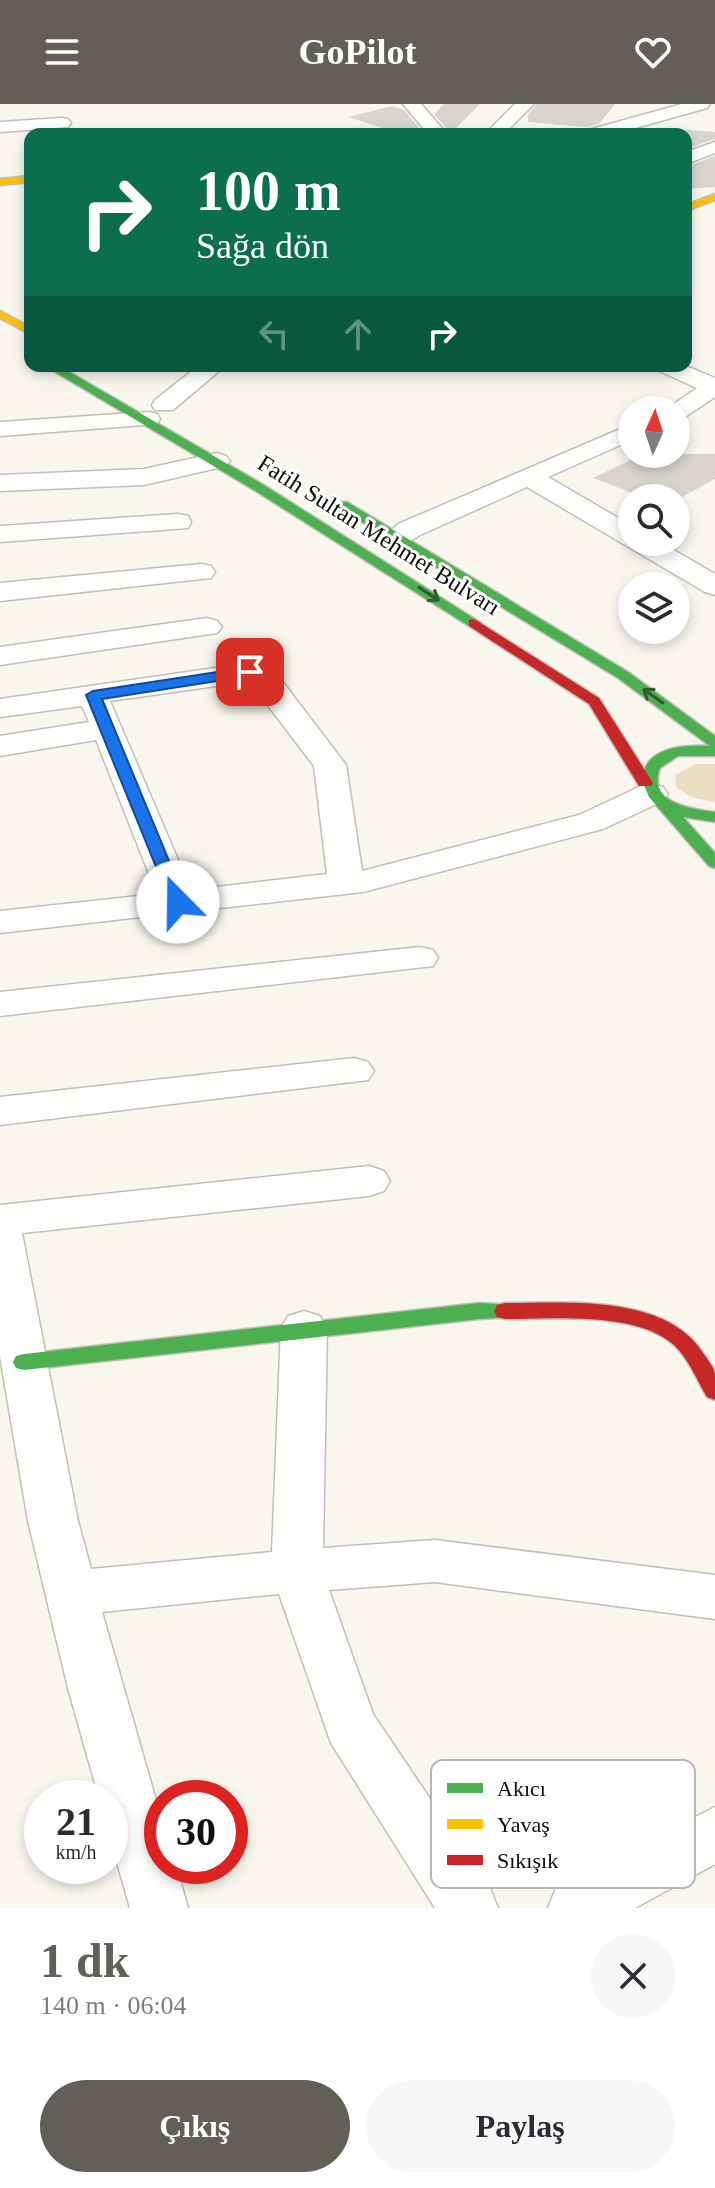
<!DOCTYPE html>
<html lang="tr">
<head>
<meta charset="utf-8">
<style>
  body { margin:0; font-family:"Times New Roman",serif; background:#f7f7f7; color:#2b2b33; height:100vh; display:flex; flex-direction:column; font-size:30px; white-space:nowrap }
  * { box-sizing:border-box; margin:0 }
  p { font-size:26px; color:#7c7c81 }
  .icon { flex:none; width:44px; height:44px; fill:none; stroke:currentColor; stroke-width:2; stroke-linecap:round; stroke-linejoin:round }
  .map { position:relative; height:1804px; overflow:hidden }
  .drawer { display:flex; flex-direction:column; background:#fff; flex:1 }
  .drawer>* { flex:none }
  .guide { position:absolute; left:24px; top:24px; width:668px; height:244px; border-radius:16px; box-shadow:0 4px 12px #0003; background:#0b6e4f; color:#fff; overflow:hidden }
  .needle { width:52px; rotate:3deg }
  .controls { position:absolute; left:618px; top:292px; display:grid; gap:16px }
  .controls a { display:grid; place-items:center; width:72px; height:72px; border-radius:50%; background:#fff; box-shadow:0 4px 12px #0003; font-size:40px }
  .speed { position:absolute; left:24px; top:1676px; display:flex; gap:16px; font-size:40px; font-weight:700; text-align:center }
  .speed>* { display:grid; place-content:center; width:104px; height:104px; border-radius:50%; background:#fff; box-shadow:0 4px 12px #0003; line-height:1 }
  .speed small { font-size:20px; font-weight:400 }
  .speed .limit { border:12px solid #d22; background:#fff; color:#111 }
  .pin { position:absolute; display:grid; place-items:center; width:68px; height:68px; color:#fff; margin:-34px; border-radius:16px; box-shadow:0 4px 12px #0006 }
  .me { position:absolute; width:88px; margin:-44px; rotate:338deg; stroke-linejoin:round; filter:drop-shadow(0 0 6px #0008) }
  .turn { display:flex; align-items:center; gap:28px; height:168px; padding:0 40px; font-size:36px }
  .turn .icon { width:104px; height:104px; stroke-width:2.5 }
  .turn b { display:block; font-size:56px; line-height:68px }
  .lanes { display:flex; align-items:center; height:76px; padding:0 40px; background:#0003; justify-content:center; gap:40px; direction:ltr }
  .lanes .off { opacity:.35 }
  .round { display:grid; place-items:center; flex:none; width:84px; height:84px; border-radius:42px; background:#f7f7f7 }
  .head { display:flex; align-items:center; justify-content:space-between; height:136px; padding:0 40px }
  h1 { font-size:48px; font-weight:800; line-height:60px; color:#615f57 }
  .button { display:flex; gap:16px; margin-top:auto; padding:16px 40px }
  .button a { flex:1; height:92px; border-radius:48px; background:#615f57; color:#fff; font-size:32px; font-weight:800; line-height:92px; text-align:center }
  .button a+a { background:#f7f7f7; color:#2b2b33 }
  header { display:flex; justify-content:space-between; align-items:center; height:104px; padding:0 40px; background:#615f57; color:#fff; font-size:36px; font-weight:800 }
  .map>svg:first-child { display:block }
  .green { fill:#ebdfc2 }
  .building { fill:#d8d5ce }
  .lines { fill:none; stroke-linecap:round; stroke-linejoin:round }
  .street-casing { stroke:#c1beb7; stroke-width:3 }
  .fast-casing { stroke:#c1beb7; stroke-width:3 }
  .slow-casing { stroke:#c1beb7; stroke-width:3 }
  .jam-casing { stroke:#c1beb7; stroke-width:3 }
  .street { fill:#fefefc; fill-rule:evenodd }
  .fast { fill:#4caf50; fill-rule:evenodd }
  .slow { fill:#ffc107; fill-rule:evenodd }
  .jam { fill:#c62828; fill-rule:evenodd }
  .oneway { stroke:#2e5e2b }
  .route { fill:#1a73e8; stroke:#114b97; stroke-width:2 }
  .labels { text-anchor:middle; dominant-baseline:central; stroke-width:6; stroke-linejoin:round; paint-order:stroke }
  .far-street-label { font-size:24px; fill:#0f0d06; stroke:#fff }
  .key { fill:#fff; stroke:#b7b6b4; stroke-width:2 }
  .key-label { font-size:22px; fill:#0f0d06 }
</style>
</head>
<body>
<header><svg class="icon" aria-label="menu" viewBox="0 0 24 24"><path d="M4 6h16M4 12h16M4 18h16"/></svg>GoPilot<svg class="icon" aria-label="heart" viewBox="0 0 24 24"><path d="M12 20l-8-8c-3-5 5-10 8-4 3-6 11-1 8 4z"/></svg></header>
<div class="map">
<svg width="715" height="1804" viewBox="0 0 715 1804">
  <rect width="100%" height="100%" fill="#f9f6ed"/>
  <!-- green -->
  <polygon class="green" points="696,660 715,660 715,698 691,693 676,683 675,671"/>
  <!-- building -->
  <g class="building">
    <polygon points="444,0 480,0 455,25 446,24 434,10"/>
    <polygon points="537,0 615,0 599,20 587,23 528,18 528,10"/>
    <polygon points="392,2 404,6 421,26 400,30 349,13"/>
    <polygon points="666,24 715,28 715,35 686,45 686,30 671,30"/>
    <polygon points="715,52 715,83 686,85 686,63"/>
    <polygon points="643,350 715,350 715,375 676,396 645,394 593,374"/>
  </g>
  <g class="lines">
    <defs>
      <g id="street">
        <polygon points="403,0 421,0 447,30 428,30"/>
        <polygon points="515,0 534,0 504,30 485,30"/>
        <polygon points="682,0 710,0 707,4 614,30 585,30 588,26"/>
        <polygon points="62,14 68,15 71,19 68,23 0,28 0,18"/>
        <polygon points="715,38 715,49 686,60 686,48"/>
        <polygon points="198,262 225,262 173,306 155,306 152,301 155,296"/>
        <polygon points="655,262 686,262 715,274 715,293 685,313 676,315 676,306 665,306 697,284 659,267"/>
        <polygon points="148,308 157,310 160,315 157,320 0,332 0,318"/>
        <path d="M632,320V336L548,373L632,422V438H660L715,470V491L705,488L527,383L418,432C408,439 402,442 389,439L385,433L398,420Z"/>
        <polygon points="217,349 226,352 230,357 226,362 144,381 0,387 0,371 144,365"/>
        <polygon points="178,410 188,412 191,418 188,424 0,438 0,422"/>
        <polygon points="201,460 211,462 215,468 211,474 0,497 0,479"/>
        <polygon points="207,514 217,517 222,523 217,529 0,561 0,543"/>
        <path d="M250,559L261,562L282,577L346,661L362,767L579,711L639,683L651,680L663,683L668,690L663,697L603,725L363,788L0,829V807L157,790L96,636L0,652V632L89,618L82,602L0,613V595ZM244,578L260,591L314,662L327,770L191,786L110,597Z"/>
        <polygon points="420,843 433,846 438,854 433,862 0,912 0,888"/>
        <polygon points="354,954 368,958 374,967 368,976 0,1021 0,993"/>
        <polygon points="369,1062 384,1067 390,1077 384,1087 369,1092 22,1129 78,1417 91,1465 272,1448 281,1224 288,1212 304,1207 320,1212 327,1224 323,1444 435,1436 715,1471 715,1515 435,1478 329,1486 373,1610 490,1784 498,1804 435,1804 331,1639 279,1490 102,1508 162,1717 162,1762 176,1762 188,1804 130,1804 110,1734 110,1694 99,1694 68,1584 28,1417 0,1252 0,1101"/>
        <polygon points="715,1703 715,1760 635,1804 548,1804 556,1784"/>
      </g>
      <g id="fast">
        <polygon points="45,262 59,262 262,380 481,519 474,523 469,522 254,386"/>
        <path d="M339,398H347L628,568L715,632V652H678L660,664C647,699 691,705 715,708V718L683,713L715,749V764L709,762L649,693L642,676C645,642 684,641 710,642L618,574L339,404Z"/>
        <polygon points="479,1199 513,1201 516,1207 513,1213 479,1215 24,1266 16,1264 13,1258 16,1252 24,1250"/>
      </g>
      <g id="slow">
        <polygon points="30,72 30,78 0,81 0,75"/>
        <polygon points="715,90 715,96 686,107 686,101"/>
        <polygon points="0,207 30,223 30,230 0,214"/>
      </g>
      <g id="jam">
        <polygon points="474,515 599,594 653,679 651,682 639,682 589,600 469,522 469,516"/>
        <path d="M505,1199C566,1199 666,1190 703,1249C707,1255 714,1263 715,1270C715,1278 715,1288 715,1296L707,1293C697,1276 688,1254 674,1241C636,1207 553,1215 505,1215L497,1213L494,1207L497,1201Z"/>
      </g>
    </defs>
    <!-- street casing -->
    <use href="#street" class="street-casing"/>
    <!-- fast casing -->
    <use href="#fast" class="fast-casing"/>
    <!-- slow casing -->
    <use href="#slow" class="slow-casing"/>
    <!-- jam casing -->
    <use href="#jam" class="jam-casing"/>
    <!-- street -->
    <use href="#street" class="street"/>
    <!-- fast -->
    <use href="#fast" class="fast"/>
    <!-- slow -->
    <use href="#slow" class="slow"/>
    <!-- jam -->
    <use href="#jam" class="jam"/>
  </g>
  <!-- one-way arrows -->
  <defs><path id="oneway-shaft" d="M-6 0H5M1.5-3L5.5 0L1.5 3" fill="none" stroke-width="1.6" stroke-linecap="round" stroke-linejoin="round" transform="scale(2)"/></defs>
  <g class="oneway">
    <use href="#oneway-shaft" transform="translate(429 490) rotate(33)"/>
    <use href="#oneway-shaft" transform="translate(653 592) rotate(-145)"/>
  </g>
  <!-- route -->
  <polygon class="route" points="250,563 257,568 255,571 102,595 186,798 178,804 172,802 86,591 93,587"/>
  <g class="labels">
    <!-- far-street labels -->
    <g class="far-street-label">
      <text transform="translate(379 431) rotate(32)">Fatih Sultan Mehmet Bulvarı</text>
    </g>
  </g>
  <!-- legend -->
  <rect x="431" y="1656" width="264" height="128" rx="12" class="key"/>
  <rect x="447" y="1679" width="36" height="10" fill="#4caf50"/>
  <rect x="447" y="1715" width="36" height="10" fill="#ffc107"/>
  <rect x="447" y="1751" width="36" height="10" fill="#c62828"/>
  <g class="key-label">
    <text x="497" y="1692">Akıcı</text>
    <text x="497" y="1728">Yavaş</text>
    <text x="497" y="1764">Sıkışık</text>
  </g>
</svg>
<div class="controls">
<a><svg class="needle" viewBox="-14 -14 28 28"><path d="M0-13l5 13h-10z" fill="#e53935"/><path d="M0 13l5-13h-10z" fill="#7c7c81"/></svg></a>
<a><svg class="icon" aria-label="search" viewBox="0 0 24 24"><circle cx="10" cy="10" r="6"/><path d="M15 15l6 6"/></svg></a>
<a><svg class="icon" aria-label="layers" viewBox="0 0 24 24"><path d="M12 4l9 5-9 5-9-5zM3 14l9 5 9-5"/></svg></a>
</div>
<div class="speed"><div>21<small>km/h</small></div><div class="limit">30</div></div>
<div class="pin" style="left:250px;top:568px;background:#d93025"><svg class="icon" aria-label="arrive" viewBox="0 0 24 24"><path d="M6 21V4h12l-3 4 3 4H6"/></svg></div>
<svg class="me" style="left:178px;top:798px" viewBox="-20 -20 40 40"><circle r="19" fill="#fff"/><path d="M0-13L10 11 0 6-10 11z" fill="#1a73e8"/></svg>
<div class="guide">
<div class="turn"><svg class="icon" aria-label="right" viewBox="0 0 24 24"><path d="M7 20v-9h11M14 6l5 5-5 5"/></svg><div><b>100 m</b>Sağa dön</div></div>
<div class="lanes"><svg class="icon off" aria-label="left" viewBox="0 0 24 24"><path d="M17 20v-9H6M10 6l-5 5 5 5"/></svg><svg class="icon off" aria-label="ahead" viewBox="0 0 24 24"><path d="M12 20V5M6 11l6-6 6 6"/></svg><svg class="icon" aria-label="right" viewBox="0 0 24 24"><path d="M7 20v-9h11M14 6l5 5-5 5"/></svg></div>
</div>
</div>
<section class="drawer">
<div class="head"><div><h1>1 dk</h1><p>140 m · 06:04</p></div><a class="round"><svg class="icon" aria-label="close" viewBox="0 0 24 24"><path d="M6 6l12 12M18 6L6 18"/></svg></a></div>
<div class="button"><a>Çıkış</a><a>Paylaş</a></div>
</section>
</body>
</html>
